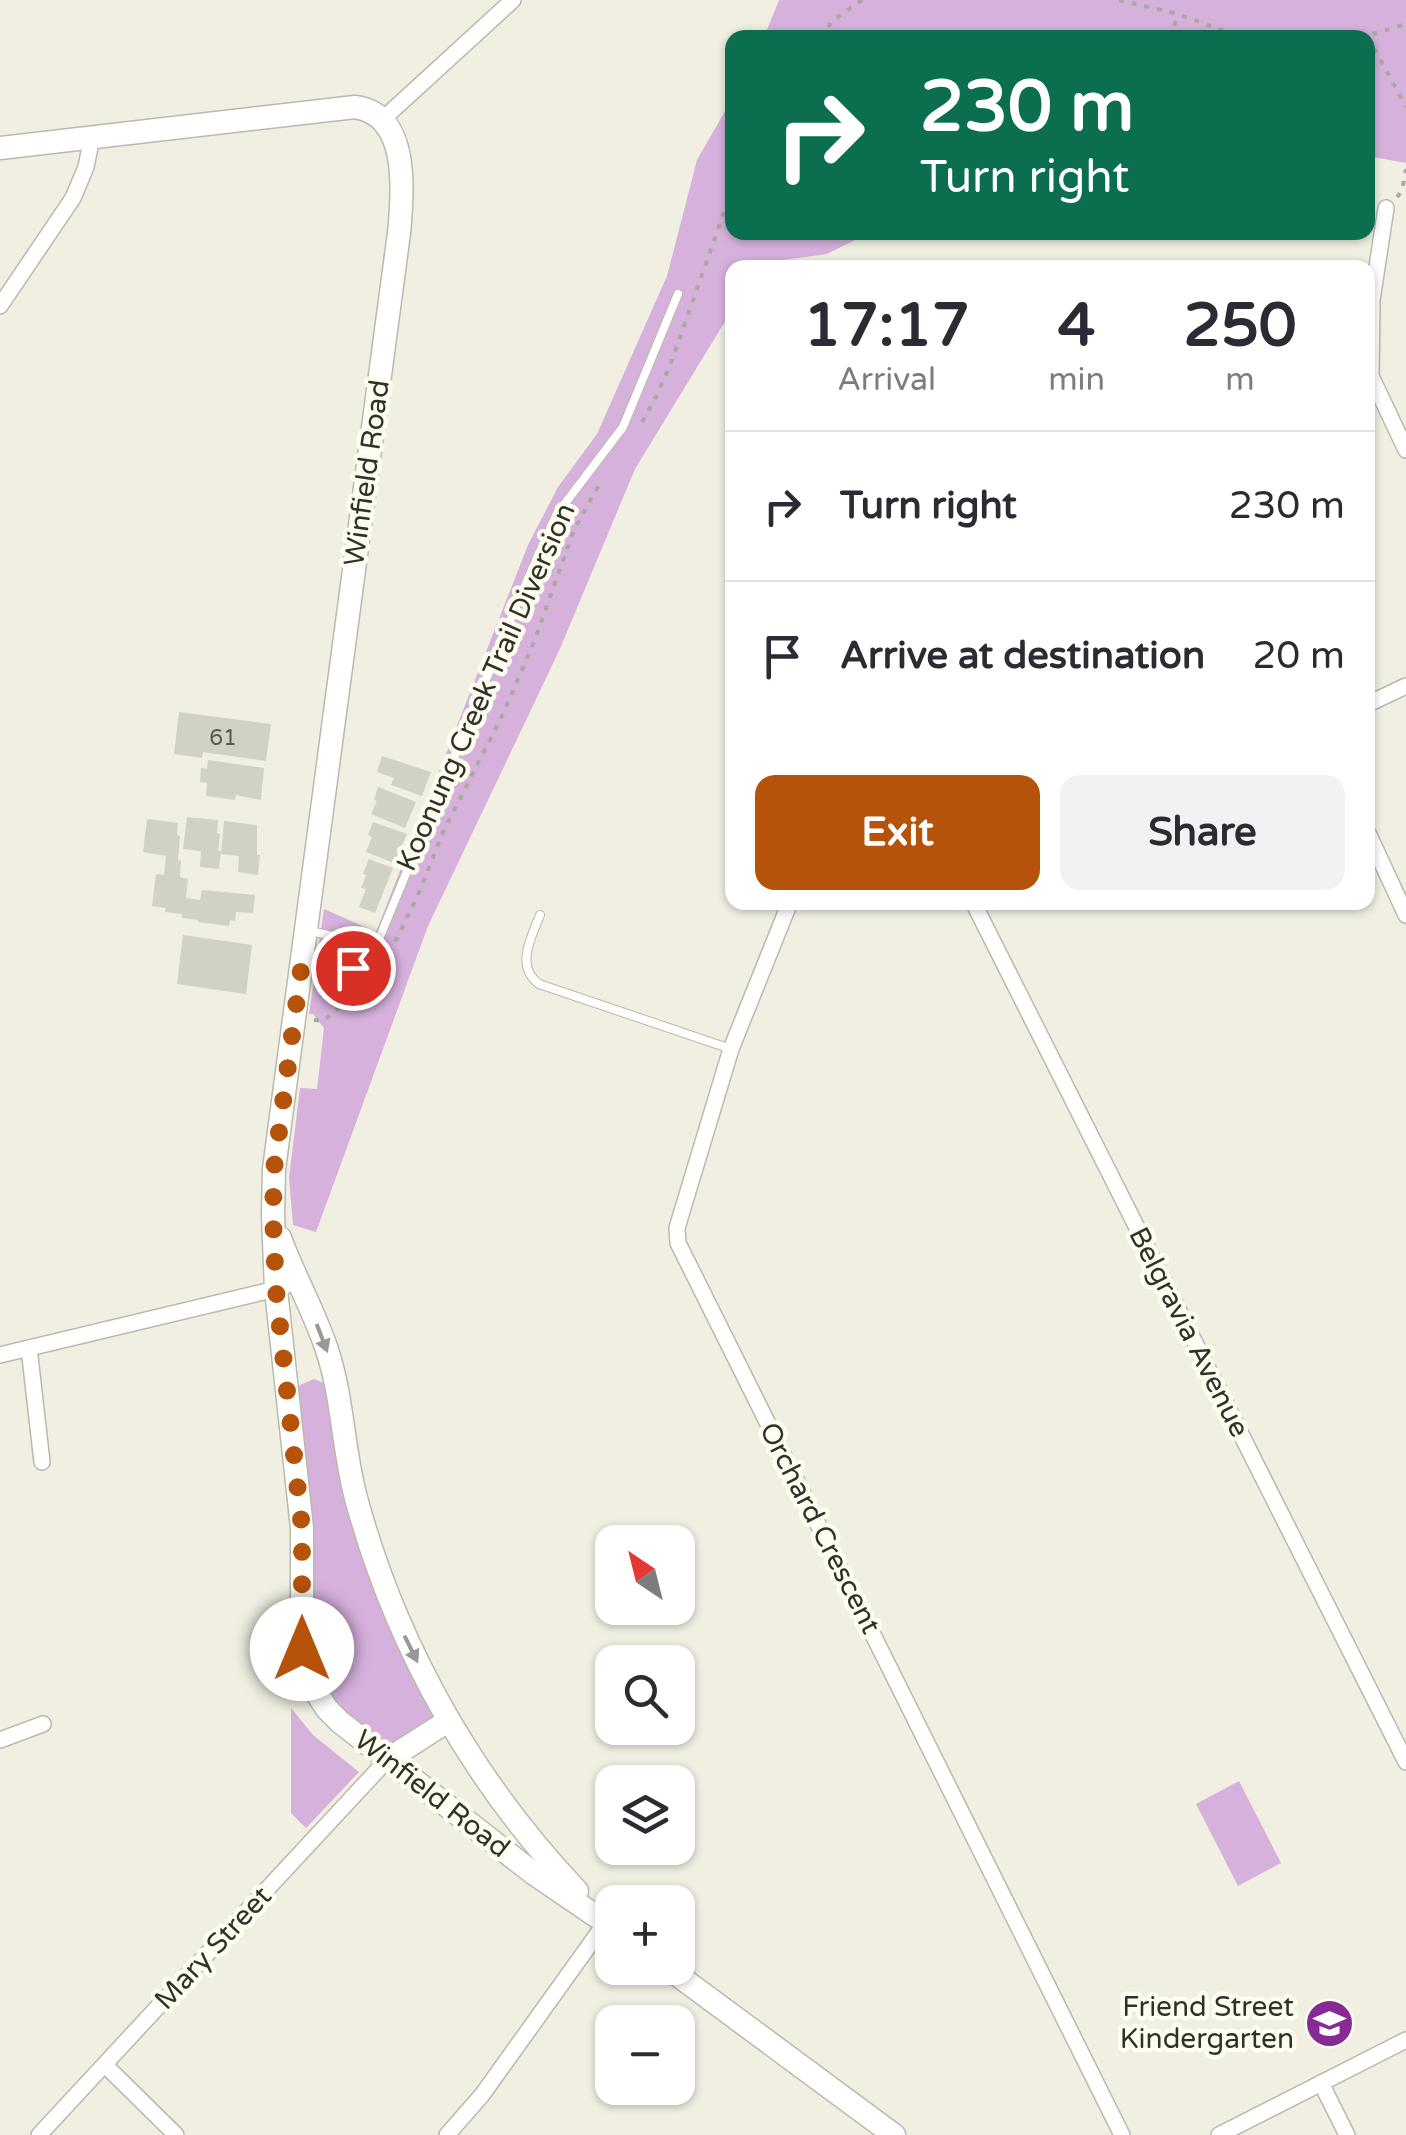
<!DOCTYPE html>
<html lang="en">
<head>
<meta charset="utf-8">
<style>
  body { margin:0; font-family:"Varela Round",sans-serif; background:#f2f2f3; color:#2b2b33; height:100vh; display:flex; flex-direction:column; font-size:38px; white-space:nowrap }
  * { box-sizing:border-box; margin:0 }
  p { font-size:32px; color:#7c7c81 }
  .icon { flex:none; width:55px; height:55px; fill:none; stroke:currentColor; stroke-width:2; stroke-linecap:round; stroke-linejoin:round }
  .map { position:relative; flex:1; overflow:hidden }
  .panel { position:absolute; left:725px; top:260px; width:650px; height:650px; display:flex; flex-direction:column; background:#fff; border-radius:20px; box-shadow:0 2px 8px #0004 }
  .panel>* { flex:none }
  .guide { position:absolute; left:725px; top:30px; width:650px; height:210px; border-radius:20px; box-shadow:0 2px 8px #0004; background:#0b6e4f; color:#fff; overflow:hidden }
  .needle { width:65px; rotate:325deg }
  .buttons { position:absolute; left:595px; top:1525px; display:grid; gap:20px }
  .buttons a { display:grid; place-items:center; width:100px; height:100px; border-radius:20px; background:#fff; box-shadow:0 2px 8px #0004; font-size:50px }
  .pin { position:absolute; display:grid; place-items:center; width:85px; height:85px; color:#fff; margin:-42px; border:5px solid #fff; border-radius:50%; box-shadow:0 2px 10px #0007 }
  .me { position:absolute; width:110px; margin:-55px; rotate:0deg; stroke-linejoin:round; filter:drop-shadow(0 0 8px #0008) }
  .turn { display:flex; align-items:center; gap:35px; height:210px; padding:0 30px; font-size:45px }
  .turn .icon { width:130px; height:130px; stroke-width:2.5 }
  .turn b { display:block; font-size:70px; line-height:85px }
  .eta { display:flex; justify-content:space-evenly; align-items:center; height:170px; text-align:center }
  .eta b { font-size:60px; font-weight:700; line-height:70px }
  .button { display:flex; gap:20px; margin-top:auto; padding:20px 30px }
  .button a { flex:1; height:115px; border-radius:20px; background:#b45309; color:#fff; font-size:40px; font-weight:700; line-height:115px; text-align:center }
  .button a+a { background:#f2f2f3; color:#2b2b33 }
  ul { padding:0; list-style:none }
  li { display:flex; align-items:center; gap:30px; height:150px; padding:0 30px; border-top:2px solid #e1e1e2 }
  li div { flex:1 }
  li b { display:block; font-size:38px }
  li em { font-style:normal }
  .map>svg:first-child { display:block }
  .green { fill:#d6b1dc }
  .building { fill:#d1d1c4 }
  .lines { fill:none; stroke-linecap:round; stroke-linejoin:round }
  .lane-casing { stroke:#bab9ac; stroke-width:10 }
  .street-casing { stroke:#bab9ac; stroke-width:18 }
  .secondary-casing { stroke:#bab9ac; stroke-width:25 }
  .path { stroke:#aaa99f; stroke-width:4; stroke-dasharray:5 8; stroke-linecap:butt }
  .lane { stroke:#fff; stroke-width:8 }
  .street { stroke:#fff; stroke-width:15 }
  .secondary { stroke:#fff; stroke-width:22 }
  .oneway { fill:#989896 }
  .route { stroke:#b45309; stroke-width:18; stroke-dasharray:0 32.4 }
  .labels { text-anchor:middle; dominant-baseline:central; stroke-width:9; stroke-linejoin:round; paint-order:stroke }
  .number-label { font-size:22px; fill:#595952 }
  .street-label { font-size:28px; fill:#31312c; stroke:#fdfdef }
  .poi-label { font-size:28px; fill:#31312c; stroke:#fdfdef; text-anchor:end }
</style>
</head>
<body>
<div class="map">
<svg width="1406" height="2135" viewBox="0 0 1406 2135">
  <rect width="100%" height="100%" fill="#f0efe2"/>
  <!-- green -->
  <g class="green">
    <polygon points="779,0 1406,0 1406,163 1368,156 1368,38 764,37"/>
    <polygon points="732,99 732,232 869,233 827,254 732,267 732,310 635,469 559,651 428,926 316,1232 293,1225 289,1178 300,1088 317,1089 324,1028 313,1014 309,1014 324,909 376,932 528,545 558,487 597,434 667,276 697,160"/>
    <polygon points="314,1379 324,1383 434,1714 432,1719 387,1746 351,1724 313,1674 296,1390 300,1385"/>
    <polygon points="291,1708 313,1735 359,1772 306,1828 291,1813"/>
    <polygon points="1239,1781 1281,1863 1238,1886 1196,1804"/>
  </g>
  <!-- building -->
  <g class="building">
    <polygon points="179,712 271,724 266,761 203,752 202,758 174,754"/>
    <polygon points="382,756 431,772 422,796 391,785 394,778 377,772"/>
    <polygon points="208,760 264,768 261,800 236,795 235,800 206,796 207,783 200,782 201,768 207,769"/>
    <polygon points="378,787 416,802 405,828 371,814 377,801 374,800"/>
    <polygon points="187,817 218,820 217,833 220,834 218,851 221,851 219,869 200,867 201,851 183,849"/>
    <polygon points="147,819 178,823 177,835 180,836 178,860 181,861 180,877 188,879 186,898 200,900 202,890 255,895 253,913 236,912 235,921 230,920 229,926 198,922 198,920 182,918 182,914 165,912 166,908 152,906 156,874 164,875 166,856 143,852"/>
    <polygon points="224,821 257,825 257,855 260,855 258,875 238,872 239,856 221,854"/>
    <polygon points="373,822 407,834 394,863 366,852 372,837 368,835"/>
    <polygon points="369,859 393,868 375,913 359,907 366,889 361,888 366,875 363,874"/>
    <polygon points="183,935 252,945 246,994 177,984"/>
  </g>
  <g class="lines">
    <defs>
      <g id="lane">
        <path d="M540,915C531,938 515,966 539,984L731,1049"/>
        <polyline points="310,931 369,944 379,939 520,597 557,514 623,427 678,294"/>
      </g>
      <g id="street">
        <polyline points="383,119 513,0"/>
        <polyline points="1386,208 1372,300 1371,376 1406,450"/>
        <polyline points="0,306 73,198 86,167 92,137"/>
        <polyline points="1368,704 1406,686"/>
        <polyline points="1368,833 1406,915"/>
        <polyline points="790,902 731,1049 677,1228 678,1243 1122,2135"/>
        <polyline points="973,902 1406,1762"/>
        <polyline points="29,1348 42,1462"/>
        <polyline points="0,1355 284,1287"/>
        <polyline points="0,1740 43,1724"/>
        <polyline points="105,2065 176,2135"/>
        <polyline points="1321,2083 1347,2135"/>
        <polyline points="39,2135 387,1760"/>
        <polyline points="447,2135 482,2095 606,1922"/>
        <polyline points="1219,2135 1406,2040"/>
      </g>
      <g id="secondary">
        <path d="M0,148L355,107C410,114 403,193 399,233L274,1169L273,1215L276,1290L302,1528V1649L310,1683L327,1709L340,1722L533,1873L612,1927"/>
        <path d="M280,1238C294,1276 314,1311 327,1350C343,1398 343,1450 356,1498C396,1646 472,1780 577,1891"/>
        <polyline points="387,1760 448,1721"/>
        <polyline points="668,1968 894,2135"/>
      </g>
    </defs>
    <!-- lane casing -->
    <use href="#lane" class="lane-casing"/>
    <!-- street casing -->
    <use href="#street" class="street-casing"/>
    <!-- secondary casing -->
    <use href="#secondary" class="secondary-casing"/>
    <!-- path -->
    <g class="path">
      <polyline points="1119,0 1178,14 1242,38"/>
      <polyline points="1368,37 1406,107"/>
      <polyline points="821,38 832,21 862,0"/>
      <polyline points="1170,38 1178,14"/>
      <polyline points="1360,38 1406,24"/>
      <polyline points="1397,197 1402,191 1406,169"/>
      <polyline points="642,422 657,395 671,363 732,189"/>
      <polyline points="323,964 378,967"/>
      <polyline points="314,1020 323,1021 348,1000 378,967 396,940 418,895 443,832 503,714 534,642 574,530 600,483"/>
    </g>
    <!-- lane -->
    <use href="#lane" class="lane"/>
    <!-- street -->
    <use href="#street" class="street"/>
    <!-- secondary -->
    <use href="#secondary" class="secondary"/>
  </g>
  <!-- one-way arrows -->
  <defs><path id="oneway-solid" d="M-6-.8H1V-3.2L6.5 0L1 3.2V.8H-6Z" transform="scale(2.5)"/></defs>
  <g class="oneway">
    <use href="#oneway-solid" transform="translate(322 1338) rotate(69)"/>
    <use href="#oneway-solid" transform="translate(411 1649) rotate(64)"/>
  </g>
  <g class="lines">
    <!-- route -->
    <polyline class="route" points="302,1649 302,1528 276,1290 273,1216 274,1169 302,962 353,968"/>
  </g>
  <!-- icons -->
  <defs>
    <symbol id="school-disc" viewBox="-11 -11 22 22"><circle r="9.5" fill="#872a95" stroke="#fdfdef"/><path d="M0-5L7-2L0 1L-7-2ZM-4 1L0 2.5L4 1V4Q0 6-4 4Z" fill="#fff"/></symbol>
  </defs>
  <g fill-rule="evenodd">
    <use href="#school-disc" x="1302" y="1996" width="55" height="55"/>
  </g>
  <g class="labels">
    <!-- number labels -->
    <g class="number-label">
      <text x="223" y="738">61</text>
    </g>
    <!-- street labels -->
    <g class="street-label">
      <text transform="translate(367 473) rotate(-82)">Winfield Road</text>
      <text transform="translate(486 687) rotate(-66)">Koonung Creek Trail Diversion</text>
      <text transform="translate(1189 1332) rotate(63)">Belgravia Avenue</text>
      <text transform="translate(820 1528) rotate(63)">Orchard Crescent</text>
      <text transform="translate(432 1794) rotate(38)">Winfield Road</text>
      <text transform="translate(213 1948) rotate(-47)">Mary Street</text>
    </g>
    <!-- poi labels -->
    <g class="poi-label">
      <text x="1294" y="2007">Friend Street<tspan x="1294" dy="32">Kindergarten</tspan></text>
    </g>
  </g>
</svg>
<div class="buttons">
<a><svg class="needle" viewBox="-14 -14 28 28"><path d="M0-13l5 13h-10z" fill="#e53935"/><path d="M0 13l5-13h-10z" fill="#7c7c81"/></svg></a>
<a><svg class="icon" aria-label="search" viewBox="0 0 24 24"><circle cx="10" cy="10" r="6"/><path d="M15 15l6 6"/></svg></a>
<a><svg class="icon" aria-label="layers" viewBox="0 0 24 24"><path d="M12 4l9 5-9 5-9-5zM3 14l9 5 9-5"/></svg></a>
<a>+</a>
<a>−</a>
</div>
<div class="pin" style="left:353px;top:968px;background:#d93025"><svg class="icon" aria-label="arrive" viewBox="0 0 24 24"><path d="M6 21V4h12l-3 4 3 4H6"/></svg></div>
<svg class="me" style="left:302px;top:1649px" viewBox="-20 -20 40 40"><circle r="19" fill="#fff"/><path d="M0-13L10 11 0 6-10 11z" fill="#b45309"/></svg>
<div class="guide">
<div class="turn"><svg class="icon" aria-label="right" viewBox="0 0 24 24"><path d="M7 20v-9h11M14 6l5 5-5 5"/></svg><div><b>230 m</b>Turn right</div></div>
</div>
<section class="panel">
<div class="eta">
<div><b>17:17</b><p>Arrival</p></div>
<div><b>4</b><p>min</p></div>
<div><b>250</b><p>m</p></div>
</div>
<ul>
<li><svg class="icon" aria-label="right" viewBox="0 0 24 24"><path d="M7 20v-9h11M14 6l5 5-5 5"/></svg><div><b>Turn right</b></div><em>230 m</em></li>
<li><svg class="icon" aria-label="arrive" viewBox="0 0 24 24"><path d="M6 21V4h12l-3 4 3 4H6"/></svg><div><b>Arrive at destination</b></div><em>20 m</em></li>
</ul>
<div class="button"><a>Exit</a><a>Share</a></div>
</section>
</div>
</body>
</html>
